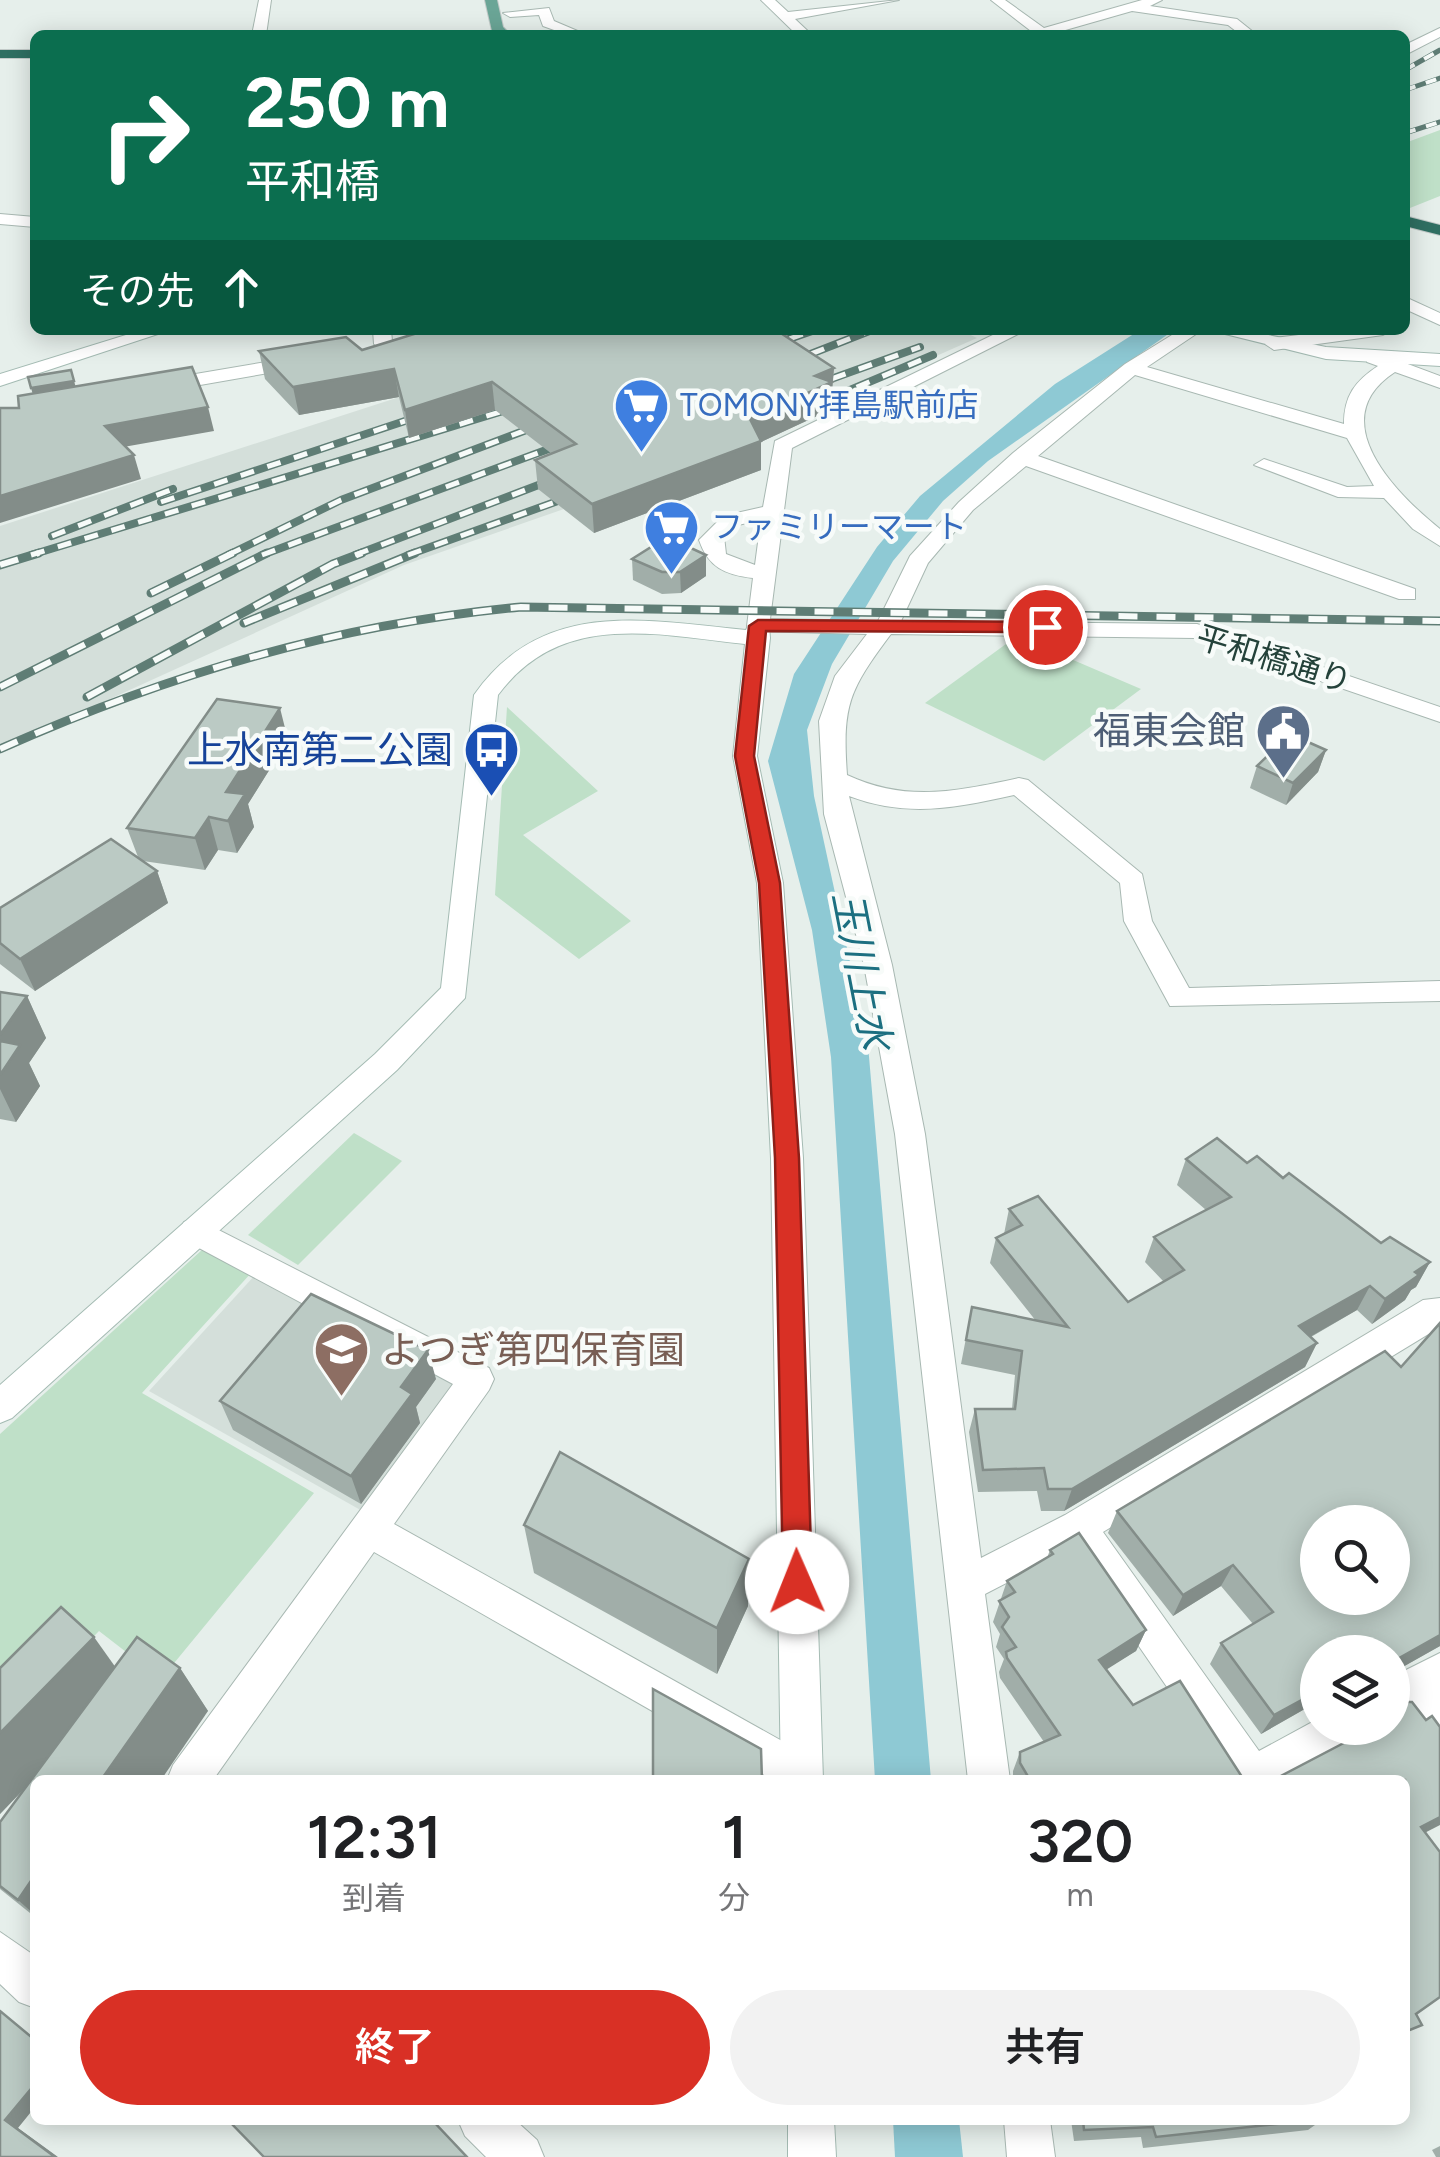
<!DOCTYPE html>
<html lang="ja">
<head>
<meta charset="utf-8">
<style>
  body { margin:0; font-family:Figtree,"Noto Sans JP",sans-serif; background:#f2f2f2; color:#202124; height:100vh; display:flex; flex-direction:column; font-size:38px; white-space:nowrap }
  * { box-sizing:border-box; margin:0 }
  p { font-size:32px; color:#757577 }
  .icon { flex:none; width:55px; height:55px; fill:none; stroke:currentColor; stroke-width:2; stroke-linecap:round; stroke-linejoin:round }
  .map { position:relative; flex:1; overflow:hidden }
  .sheet { position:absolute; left:30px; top:1775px; width:1380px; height:350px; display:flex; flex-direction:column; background:#fff; border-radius:15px; box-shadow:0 5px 25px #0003 }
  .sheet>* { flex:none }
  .banner { position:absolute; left:30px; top:30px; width:1380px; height:305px; border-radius:15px; box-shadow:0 5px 25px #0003; background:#0b6e4f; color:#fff; overflow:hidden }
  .buttons { position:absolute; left:1300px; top:1505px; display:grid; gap:20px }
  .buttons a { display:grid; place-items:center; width:110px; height:110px; border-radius:50%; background:#fff; box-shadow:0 5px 25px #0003; font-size:50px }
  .pin { position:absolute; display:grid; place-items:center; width:85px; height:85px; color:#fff; margin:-42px; border:5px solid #fff; border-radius:50%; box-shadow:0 2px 10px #0007 }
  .me { position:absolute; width:110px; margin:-55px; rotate:359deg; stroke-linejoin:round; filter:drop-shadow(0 0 8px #0008) }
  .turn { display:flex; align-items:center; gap:35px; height:210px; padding:0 50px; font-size:45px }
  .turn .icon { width:130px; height:130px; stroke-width:2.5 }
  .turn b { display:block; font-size:70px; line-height:85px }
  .then { display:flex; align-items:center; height:95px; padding:0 50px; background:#0003; gap:20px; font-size:38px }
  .eta { display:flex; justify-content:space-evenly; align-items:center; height:170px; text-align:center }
  .eta b { font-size:60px; font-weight:600; line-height:70px }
  .cta { display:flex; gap:20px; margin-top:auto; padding:20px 50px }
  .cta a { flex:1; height:115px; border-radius:60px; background:#d93025; color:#fff; font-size:40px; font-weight:600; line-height:115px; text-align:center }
  .cta a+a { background:#f2f2f2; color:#202124 }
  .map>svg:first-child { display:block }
  .built { fill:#d4dfda }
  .green { fill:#bfe0c8 }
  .water { fill:#8ec9d4 }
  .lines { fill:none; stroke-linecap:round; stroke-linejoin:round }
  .street-casing { stroke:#a8b8b2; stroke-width:2 }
  .secondary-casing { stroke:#a4bbb3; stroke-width:2 }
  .primary-casing { stroke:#c2cac8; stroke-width:2 }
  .highway-casing { stroke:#c2cac8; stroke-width:2 }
  .street { fill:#fff; fill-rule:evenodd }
  .secondary { fill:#fff; fill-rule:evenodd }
  .primary { fill:#6aa596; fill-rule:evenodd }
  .highway { fill:#2f6f62; fill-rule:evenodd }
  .rail-far2-casing { stroke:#5f7d75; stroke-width:5 }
  .rail-far1-casing { stroke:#5f7d75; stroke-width:8 }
  .rail-casing { stroke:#5f7d75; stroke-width:9 }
  .rail-far2 { stroke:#f7fbf9; stroke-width:4; stroke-dasharray:11; stroke-linecap:butt }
  .rail-far1 { stroke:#f7fbf9; stroke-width:5; stroke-dasharray:14; stroke-linecap:butt }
  .rail { stroke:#f7fbf9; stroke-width:6; stroke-dasharray:19; stroke-linecap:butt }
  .wall { fill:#a1aea9 }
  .shaded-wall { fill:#838d89 }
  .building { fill:#bbcac4; stroke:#838d89; stroke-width:2.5; fill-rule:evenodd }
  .route { fill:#d93025; stroke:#8d1f18; stroke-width:2.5 }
  .labels { text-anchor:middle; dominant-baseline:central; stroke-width:9; stroke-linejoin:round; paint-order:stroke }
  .far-shop-label { font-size:32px; fill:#366cbe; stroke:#f7fbf9; text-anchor:start }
  .far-street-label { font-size:32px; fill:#24423a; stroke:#f7fbf9 }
  .service-label { font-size:38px; fill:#4e5e75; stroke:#f7fbf9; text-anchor:end }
  .transit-label { font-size:38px; fill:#164399; stroke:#f7fbf9; text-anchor:end }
  .education-label { font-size:38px; fill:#785e54; stroke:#f7fbf9; text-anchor:start }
  .water-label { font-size:40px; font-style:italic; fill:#1c6f80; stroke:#f7fbf9 }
</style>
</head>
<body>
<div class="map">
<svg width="1440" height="2157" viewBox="0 0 1440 2157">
  <rect width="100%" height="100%" fill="#e6efeb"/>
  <!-- built -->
  <g class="built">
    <polygon points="607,330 960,330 977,338 684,467 404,565 0,749 0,526"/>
    <polygon points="256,1274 457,1384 364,1512 149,1391"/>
  </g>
  <!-- green -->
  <g class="green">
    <polygon points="1440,130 1440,196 1405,210 1405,143"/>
    <polygon points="1017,636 1141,689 1044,761 925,703"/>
    <polygon points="507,707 598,791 523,835 631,921 579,959 495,895"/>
    <polygon points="354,1133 402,1161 298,1265 248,1235"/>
    <polygon points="203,1249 252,1272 142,1393 314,1493 161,1679 99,1631 0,1733 0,1434"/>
  </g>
  <!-- water -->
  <g class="water">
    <polygon points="1140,330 1174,330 988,461 943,501 893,561 832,664 807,730 814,796 868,1045 931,1780 875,1780 831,1057 812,930 768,761 794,674 877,547 920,496 1055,384"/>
    <polygon points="893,2120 959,2120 963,2157 895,2157"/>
  </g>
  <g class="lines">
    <defs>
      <g id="street">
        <polygon points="259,0 271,0 266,35 252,35"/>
        <polygon points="761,0 775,0 788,12 899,0 795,19 812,35 797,35"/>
        <polygon points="991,0 1005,0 1044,28 1142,0 1162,0 1150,6 1237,19 1257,35 1241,35 1228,25 1132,11 1048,35 1026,35 1031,31"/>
        <polygon points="549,8 554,21 587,35 568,35 543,26 539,15 510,17 503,13"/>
        <polygon points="1440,28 1440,37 1405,55 1405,45"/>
        <polygon points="0,214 35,217 35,227 0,224"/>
        <polygon points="1405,297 1440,313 1440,325 1405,309"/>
        <polygon points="373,330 391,330 392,341 435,330 466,330 389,353 374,344"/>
        <path d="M1003,330H1026L792,448L770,619L878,621L910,556L959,502L1013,453L1125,364L1180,330H1202L1147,367L1344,424C1344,396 1355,381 1378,366L1367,362V354H1381L1440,376V388L1395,372C1323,419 1393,491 1440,529V546L1413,529L1384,498L1338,497L1254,465L1264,459L1347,487L1374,486L1347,438L1135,375L1038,456L1415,589V599H1399L1026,466L973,510L928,563L901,621L1197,624L1440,707V722L1195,638L891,634C849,690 842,705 847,775C907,803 957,791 1019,778L1028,780L1142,874L1152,921L1189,988L1440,981V1001L1170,1006L1124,921L1120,883L1014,795C955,808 907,818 849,796L892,965L925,1134L981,1558L1065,1515L1423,1300L1440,1298V1327L1103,1532L1259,1751L1318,1719V1728H1361L1355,1742L1288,1780H1231L1072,1549L985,1594L1010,1780H968L895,1134L864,965L824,814L819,721L835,676L867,634L750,631L747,626L753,578C725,575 708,567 699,540L723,516L763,507L775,441ZM761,520L755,565L726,554L724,536L738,525Z"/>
        <polygon points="1340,330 1392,330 1383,335 1274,350 1265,344 1274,338"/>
        <polygon points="302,356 309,358 309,366 160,392 150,386 160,380"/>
        <polygon points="195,1218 489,1368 494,1379 489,1390 394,1524 816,1760 820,1780 773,1780 374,1552 213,1780 167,1780 173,1765 453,1384 184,1240 179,1231 184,1222"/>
        <polygon points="1440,1653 1440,1732 1426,1726 1413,1709 1392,1719 1392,1677"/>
        <polygon points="0,1932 35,1956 35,2008 19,2002 0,1984"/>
        <polygon points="458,2120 515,2120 537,2140 544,2157 486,2157 465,2136"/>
        <polygon points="1004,2120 1050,2120 1055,2157 1007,2157"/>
      </g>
      <g id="secondary">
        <polygon points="142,330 170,330 0,386 0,374"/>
        <polygon points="1209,330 1244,330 1326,347 1440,354 1440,366 1326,359"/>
        <path d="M758,619L769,626L770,638L757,756L783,883L803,1158L823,1780H781L771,1158L757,883L733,756L745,644C653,634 560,611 498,695L465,998L397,1070L12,1418L0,1423V1385L375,1054L441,988L474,695C542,598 643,620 746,630L750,621Z"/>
        <polygon points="788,2120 834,2120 836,2157 788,2157"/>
      </g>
      <polygon id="primary" points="485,0 497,0 503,27 511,35 492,31"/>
      <g id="highway">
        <rect x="0" y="50" width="35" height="8"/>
        <polygon points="1405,216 1440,225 1440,235 1405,226"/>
      </g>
    </defs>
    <!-- street casing -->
    <use href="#street" class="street-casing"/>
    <!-- secondary casing -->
    <use href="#secondary" class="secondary-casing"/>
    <!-- primary casing -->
    <use href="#primary" class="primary-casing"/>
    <!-- highway casing -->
    <use href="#highway" class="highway-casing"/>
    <!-- street -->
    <use href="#street" class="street"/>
    <!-- secondary -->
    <use href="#secondary" class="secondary"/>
    <!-- primary -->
    <use href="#primary" class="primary"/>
    <!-- highway -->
    <use href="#highway" class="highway"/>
    <defs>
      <g id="rail-far2">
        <polyline points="1405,70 1440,50"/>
        <polyline points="1405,90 1440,78"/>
        <polyline points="1405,133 1440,122"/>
      </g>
      <g id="rail-far1">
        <polyline points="763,348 815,330"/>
        <polyline points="785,364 872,330"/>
        <polyline points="806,388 920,347"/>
        <polyline points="805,409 933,355"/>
        <polyline points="161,502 432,412"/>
        <polyline points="52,536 173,489"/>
        <polyline points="31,555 526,404"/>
        <polyline points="228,555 341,500 550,421"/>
        <polyline points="262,555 573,440"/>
        <polyline points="355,555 562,476"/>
        <polyline points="408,555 580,493"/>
      </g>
      <g id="rail">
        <polyline points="0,565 39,553"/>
        <polyline points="151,593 233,553"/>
        <polyline points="244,623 415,553"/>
        <polyline points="0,687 267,553"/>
        <polyline points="87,697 333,564 362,553"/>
        <path d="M0,749C169,674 337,624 521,607L1440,621"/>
      </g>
    </defs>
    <!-- rail-far2 casing -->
    <use href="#rail-far2" class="rail-far2-casing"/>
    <!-- rail-far1 casing -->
    <use href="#rail-far1" class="rail-far1-casing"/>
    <!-- rail casing -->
    <use href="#rail" class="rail-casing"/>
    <!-- rail-far2 -->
    <use href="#rail-far2" class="rail-far2"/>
    <!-- rail-far1 -->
    <use href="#rail-far1" class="rail-far1"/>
    <!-- rail -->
    <use href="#rail" class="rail"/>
  </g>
  <!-- wall -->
  <g class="wall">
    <polygon points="362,350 834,368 832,396 831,396 830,410 761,442 761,470 594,533 538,489 535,460 552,454 495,410 409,438 399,397 299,415 265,379 259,351"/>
    <polygon points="706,555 706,576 681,593 662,594 633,580 632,559"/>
    <polygon points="288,740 248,804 254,827 237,853 218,850 205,870 143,861 157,871 168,903 35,991 0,964 0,908 138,857 127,828"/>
    <polygon points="1326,750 1318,772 1286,805 1250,788 1257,766"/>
    <polygon points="0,992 27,996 46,1038 29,1063 40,1086 16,1122 0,1119"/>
    <polygon points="1186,1159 1247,1163 1283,1178 1381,1243 1430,1262 1416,1287 1411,1290 1405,1300 1372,1324 1357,1310 1311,1337 1317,1343 1305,1367 1064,1511 1041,1511 1037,1491 978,1492 969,1432 975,1409 1012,1409 1015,1375 961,1364 972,1307 1036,1321 990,1263 996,1238 1004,1234 1009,1209 1128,1302 1164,1282 1145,1262 1154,1237 1206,1210 1177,1185"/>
    <polygon points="1440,1323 1440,1646 1392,1673 1318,1652 1318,1717 1310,1706 1261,1734 1210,1664 1221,1643 1253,1624 1221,1586 1173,1616 1108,1533 1117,1511 1401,1367"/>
    <polygon points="436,1379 416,1407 420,1423 361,1504 233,1430 220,1401"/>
    <polygon points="524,1525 748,1606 717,1674 534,1573"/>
    <polygon points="1050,1550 1146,1630 1136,1651 1106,1669 1133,1705 1244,1780 1013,1780 1013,1771 1020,1752 1044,1742 1000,1678 999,1672 1004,1659 996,1647 1000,1634 993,1622 1007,1581 1047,1558"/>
    <polygon points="115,1667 180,1668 208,1711 35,1780 35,1917 0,1889 0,1822 28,1785 0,1814 0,1668"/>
    <polygon points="1071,2120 1322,2120 1308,2130 1143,2148 1141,2137 1074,2141"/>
    <polygon points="1440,2146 1440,2157 1436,2157 1432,2150"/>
  </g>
  <!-- shaded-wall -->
  <g class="shaded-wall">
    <polygon points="834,368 830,410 761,442 761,470 594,533 592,504 750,419 815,376"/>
    <polygon points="394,369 399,397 299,415 293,387"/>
    <polygon points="74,381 77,391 34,398 31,388"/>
    <polygon points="492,382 495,410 409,438 405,410"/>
    <polygon points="208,407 214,431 112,449 105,426"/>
    <polygon points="134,455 141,479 0,523 0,496"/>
    <polygon points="706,555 706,576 681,593 680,572"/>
    <polygon points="280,708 288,740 248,804 254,827 237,853 228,821 226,792"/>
    <polygon points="1326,750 1318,772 1286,805 1293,783"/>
    <polygon points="209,817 218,850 205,870 195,838"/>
    <polygon points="157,871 168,903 35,991 20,959"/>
    <polygon points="27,996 46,1038 29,1063 40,1086 16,1122 0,1089 0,1035"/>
    <polygon points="1430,1262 1416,1287 1411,1290 1405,1300 1372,1324 1385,1299 1415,1272"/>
    <polygon points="1370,1286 1357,1310 1287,1350 1299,1326"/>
    <polygon points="1317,1343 1305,1367 1064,1511 1072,1489"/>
    <polygon points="428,1350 436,1379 416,1407 420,1423 361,1504 351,1476 401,1387"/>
    <polygon points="749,1559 748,1606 717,1674 717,1628"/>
    <polygon points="1233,1565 1221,1586 1173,1616 1183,1595"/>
    <polygon points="1146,1630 1136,1651 1090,1680 1099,1660"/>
    <polygon points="1440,1635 1440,1646 1392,1673 1392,1662"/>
    <polygon points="94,1637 126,1682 0,1814 0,1733"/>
    <polygon points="180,1668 208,1711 161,1780 101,1780"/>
    <polygon points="1318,1691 1318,1696 1310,1706 1261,1734 1274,1715"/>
    <polygon points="1440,1817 1440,1825 1405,1843 1421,1827"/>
    <polygon points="35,1875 35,1915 18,1900"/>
    <polygon points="35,2084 35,2107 18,2128 58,2157 55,2157 5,2120"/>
  </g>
  <!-- building -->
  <g class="building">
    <polygon points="427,330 776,330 834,368 815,376 832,382 750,419 761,441 592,504 535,460 576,444 492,382 405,410 394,369 293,387 259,351 346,337 362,350"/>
    <polygon points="192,367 208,407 105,426 134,455 0,496 0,408 19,408 18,396"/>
    <polygon points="71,370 74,381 31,388 28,377"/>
    <polygon points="667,537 706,555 680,572 662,572 632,559"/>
    <polygon points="217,699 280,708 226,792 245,794 228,821 209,817 195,838 127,828"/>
    <polygon points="1290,734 1326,750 1293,783 1257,766"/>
    <polygon points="111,839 157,871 20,959 0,943 0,908"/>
    <polygon points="0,992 27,996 0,1035"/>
    <polygon points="0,1041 20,1045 0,1075"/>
    <polygon points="1217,1138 1247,1163 1257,1156 1283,1178 1289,1173 1381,1243 1390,1237 1430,1262 1415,1272 1419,1275 1385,1299 1370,1286 1299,1326 1317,1343 1072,1489 1048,1489 1044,1468 983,1470 975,1409 1015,1409 1022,1351 966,1340 972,1307 1068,1327 996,1238 1022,1225 1009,1209 1038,1196 1128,1302 1184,1270 1154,1237 1231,1197 1186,1159"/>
    <polygon points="311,1294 428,1350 401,1387 412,1394 351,1476 220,1401"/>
    <path d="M1440,1323V1635L1392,1662V1652H1318V1691L1274,1715L1221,1643L1273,1612L1233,1565L1183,1595L1117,1511L1385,1351L1401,1367ZM1318,1522H1392V1598H1318Z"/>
    <polygon points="560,1452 749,1559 717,1628 524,1525"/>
    <polygon points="1079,1533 1146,1630 1099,1660 1133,1705 1180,1681 1244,1780 1030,1780 1020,1763 1020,1752 1060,1735 1007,1658 1006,1652 1016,1647 1002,1627 1009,1617 999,1601 1015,1592 1007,1581 1053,1554 1050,1550"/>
    <polygon points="61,1607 94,1637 0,1733 0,1668"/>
    <polygon points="137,1637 180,1668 101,1780 35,1780 35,1875 18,1900 0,1886 0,1822"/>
    <polygon points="1392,1678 1404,1693 1405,1702 1412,1702 1426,1720 1432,1716 1440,1727 1440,1817 1421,1827 1440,1852 1440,1997 1416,2014 1422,2025 1405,2032 1405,1780 1273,1780 1359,1735 1370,1728 1392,1728"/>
    <polygon points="653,1689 761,1749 762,1780 653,1780"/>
    <polygon points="0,2011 35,2040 35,2084 5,2120 55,2157 0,2157"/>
    <polygon points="228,2120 432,2120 467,2157 264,2157"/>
    <polygon points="1083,2120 1313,2120 1156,2137 1153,2127 1084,2130"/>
  </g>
  <!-- route -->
  <polygon class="route" points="758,620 1045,622 1054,627 1045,632 766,631 754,756 780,883 799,1158 812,1582 807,1591 797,1595 787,1591 783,1582 775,1158 759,883 735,756 749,626"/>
  <!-- icons -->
  <defs>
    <symbol id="supermarket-pin" viewBox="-11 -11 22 30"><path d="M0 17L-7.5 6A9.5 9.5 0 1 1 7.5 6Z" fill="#3f7fe0" stroke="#f7fbf9"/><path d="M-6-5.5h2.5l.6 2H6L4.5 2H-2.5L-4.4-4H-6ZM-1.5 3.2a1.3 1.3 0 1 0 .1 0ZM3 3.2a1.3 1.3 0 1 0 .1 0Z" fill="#fff"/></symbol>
    <symbol id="civic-pin" viewBox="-11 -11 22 30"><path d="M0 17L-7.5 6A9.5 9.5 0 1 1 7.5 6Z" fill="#5c6f8a" stroke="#f7fbf9"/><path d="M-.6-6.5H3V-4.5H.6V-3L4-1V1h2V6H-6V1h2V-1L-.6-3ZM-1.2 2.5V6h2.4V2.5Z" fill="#fff"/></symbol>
    <symbol id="bus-pin" viewBox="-11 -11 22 30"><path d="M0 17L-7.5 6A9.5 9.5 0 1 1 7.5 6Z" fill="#1a4fb4" stroke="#f7fbf9"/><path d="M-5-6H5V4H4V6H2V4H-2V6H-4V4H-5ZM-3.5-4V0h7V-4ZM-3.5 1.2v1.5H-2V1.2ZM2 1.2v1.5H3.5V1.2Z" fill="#fff"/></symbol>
    <symbol id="school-pin" viewBox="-11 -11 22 30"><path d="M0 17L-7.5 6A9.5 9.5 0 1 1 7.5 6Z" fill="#8d6e63" stroke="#f7fbf9"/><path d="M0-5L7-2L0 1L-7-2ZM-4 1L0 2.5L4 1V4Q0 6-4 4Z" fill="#fff"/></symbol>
  </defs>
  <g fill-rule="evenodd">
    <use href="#supermarket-pin" x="610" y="374" width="63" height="86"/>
    <use href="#supermarket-pin" x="640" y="496" width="63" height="86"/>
    <use href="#civic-pin" x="1252" y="700" width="63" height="86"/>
    <use href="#bus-pin" x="460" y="718" width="63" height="86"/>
    <use href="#school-pin" x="310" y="1318" width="63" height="86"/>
  </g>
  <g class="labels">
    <!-- far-shop labels -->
    <g class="far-shop-label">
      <text x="680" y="405">TOMONY拝島駅前店</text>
      <text x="711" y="527">ファミリーマート</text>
    </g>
    <!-- far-street labels -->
    <g class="far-street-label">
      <text transform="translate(1274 659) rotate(17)">平和橋通り</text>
    </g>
    <!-- service labels -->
    <g class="service-label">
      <text x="1245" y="731">福東会館</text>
    </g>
    <!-- transit labels -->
    <g class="transit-label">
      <text x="453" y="750">上水南第二公園</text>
    </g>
    <!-- education labels -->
    <g class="education-label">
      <text x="381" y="1350">よつぎ第四保育園</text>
    </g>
    <!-- water labels -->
    <g class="water-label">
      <text transform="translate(862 970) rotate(79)">玉川上水</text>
    </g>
  </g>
</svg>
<div class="buttons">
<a><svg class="icon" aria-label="search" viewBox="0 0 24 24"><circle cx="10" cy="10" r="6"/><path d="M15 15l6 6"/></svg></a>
<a><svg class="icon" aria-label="layers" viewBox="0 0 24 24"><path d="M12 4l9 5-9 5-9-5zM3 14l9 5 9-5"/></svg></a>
</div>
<div class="pin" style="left:1045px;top:627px;background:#d93025"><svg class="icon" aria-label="arrive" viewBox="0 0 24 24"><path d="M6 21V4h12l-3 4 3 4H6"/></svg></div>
<svg class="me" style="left:797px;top:1582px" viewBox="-20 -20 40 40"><circle r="19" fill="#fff"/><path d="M0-13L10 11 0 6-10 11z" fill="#d93025"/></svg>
<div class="banner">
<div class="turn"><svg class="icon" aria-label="right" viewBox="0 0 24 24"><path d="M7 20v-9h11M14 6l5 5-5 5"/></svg><div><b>250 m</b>平和橋</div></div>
<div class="then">その先<svg class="icon" aria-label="ahead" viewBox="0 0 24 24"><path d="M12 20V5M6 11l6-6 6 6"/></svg></div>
</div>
<section class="sheet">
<div class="eta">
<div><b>12:31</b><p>到着</p></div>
<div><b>1</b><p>分</p></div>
<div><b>320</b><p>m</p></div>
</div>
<div class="cta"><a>終了</a><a>共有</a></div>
</section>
</div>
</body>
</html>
